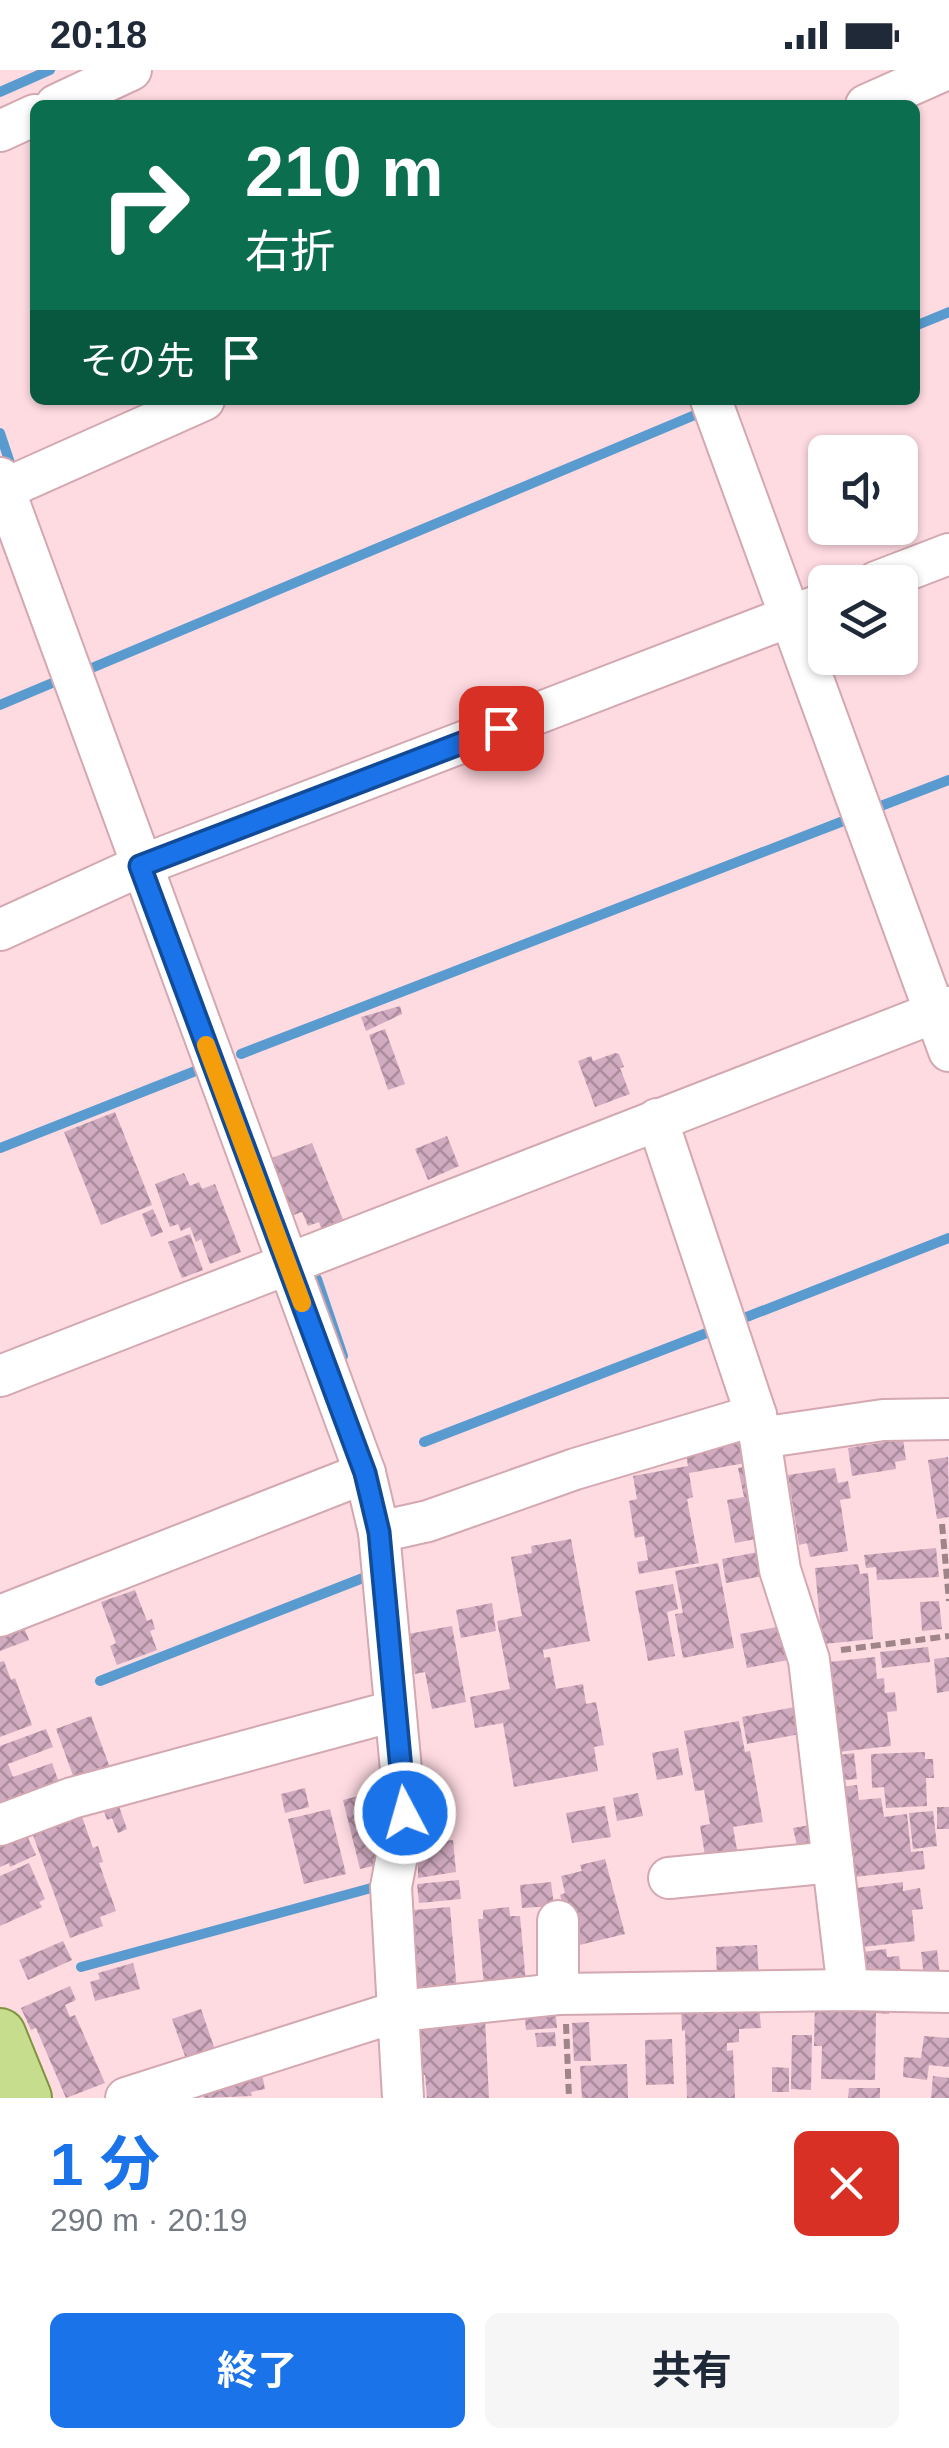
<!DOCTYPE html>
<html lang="ja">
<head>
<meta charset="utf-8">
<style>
  body { margin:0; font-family:Helvetica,"Noto Sans JP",sans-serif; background:#f6f6f7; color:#1f2937; height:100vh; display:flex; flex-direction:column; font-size:38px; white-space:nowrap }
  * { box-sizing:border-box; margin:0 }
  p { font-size:32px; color:#747a83 }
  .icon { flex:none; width:55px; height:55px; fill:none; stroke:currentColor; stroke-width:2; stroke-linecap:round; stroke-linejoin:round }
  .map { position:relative; height:2028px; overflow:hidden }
  .details { display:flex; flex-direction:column; background:#fff; flex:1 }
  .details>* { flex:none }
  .guide { position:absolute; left:30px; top:30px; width:890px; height:305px; border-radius:15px; box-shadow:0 2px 8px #0004; background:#0b6e4f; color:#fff; overflow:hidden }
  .buttons { position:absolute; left:808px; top:365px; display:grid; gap:20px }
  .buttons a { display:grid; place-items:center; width:110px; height:110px; border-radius:15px; background:#fff; box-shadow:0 2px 8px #0004; font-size:50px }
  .pin { position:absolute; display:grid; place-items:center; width:85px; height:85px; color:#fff; margin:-42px; border-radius:20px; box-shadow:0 5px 15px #0006 }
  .me { position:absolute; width:110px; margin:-55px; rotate:354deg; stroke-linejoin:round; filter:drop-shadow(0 0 8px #0008) }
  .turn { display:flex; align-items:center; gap:35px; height:210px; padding:0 50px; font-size:45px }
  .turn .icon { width:130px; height:130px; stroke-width:2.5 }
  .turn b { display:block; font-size:70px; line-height:85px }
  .then { display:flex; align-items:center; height:95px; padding:0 50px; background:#0003; gap:20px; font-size:38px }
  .round { display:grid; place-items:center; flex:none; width:105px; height:105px; border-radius:15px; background:#f6f6f7 }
  .head { display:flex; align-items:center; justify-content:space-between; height:170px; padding:0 50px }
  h1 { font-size:60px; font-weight:700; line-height:75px; color:#1a73e8 }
  .cta { display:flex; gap:20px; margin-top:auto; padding:20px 50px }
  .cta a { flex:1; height:115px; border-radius:15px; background:#1a73e8; color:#fff; font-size:40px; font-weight:700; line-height:115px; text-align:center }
  .cta a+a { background:#f6f6f7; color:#1f2937 }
  .status { display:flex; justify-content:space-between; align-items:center; height:70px; padding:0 50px; background:#fff; direction:ltr }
  .status svg { height:28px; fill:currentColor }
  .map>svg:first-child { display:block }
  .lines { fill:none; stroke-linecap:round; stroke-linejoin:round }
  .stream { stroke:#599bcf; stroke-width:10 }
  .building { fill:url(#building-cross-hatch) }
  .minor-casing { stroke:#d3a8b1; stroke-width:44 }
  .major-casing { stroke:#80933e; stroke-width:54 }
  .path { stroke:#9f8489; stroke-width:6; stroke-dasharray:10 5; stroke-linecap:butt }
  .minor { stroke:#fff; stroke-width:40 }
  .major { stroke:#c7dd8e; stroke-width:50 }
  .route-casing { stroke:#114b97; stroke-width:25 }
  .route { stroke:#1a73e8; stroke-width:18 }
  .slow { stroke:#f59e0b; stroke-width:18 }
</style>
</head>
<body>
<div class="status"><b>20:18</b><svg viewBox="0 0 49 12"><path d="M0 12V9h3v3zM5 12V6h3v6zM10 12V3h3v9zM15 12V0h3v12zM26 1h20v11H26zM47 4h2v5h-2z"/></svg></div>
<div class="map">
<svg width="949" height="2028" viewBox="0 0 949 2028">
  <defs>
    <pattern id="building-cross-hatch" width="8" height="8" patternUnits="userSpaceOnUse" patternTransform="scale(2.5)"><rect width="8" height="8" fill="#d1abc0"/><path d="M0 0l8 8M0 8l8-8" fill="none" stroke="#ab8c9d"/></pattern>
  </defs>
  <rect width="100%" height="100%" fill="#fedae1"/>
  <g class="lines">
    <!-- stream -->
    <g class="stream">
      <polyline points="0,22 50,0"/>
      <polyline points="915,256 949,242"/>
      <polyline points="0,363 12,399"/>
      <polyline points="87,600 702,342"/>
      <polyline points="0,635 57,611"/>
      <polyline points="873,739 949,710"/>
      <polyline points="241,984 846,750"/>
      <polyline points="0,1078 203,998"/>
      <polyline points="317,1209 343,1286"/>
      <polyline points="739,1250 949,1168"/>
      <polyline points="424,1372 717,1259"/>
      <polyline points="100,1611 368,1506"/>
      <polyline points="81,1897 375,1817"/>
    </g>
  </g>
  <!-- building -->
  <g class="building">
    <polygon points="400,936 402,944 366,961 361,947"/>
    <polygon points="385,959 405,1014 388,1020 369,965"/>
    <polygon points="615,983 619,984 624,997 620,998 630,1024 595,1037 578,991 591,986 593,991"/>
    <polygon points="115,1042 152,1135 101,1155 64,1062"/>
    <polygon points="447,1066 459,1096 428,1110 415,1079"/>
    <polygon points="312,1073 344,1152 322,1161 319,1152 308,1156 302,1142 291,1146 269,1089"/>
    <polygon points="184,1103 190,1116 199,1112 202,1119 215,1114 241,1182 210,1194 201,1169 196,1172 190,1157 181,1161 178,1154 170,1157 155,1114"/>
    <polygon points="153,1139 163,1162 151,1167 142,1144"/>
    <polygon points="190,1164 203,1200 182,1208 168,1172"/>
    <polygon points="747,1367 751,1392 689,1403 693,1427 687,1429 699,1493 639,1504 637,1492 648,1490 644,1466 635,1468 629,1431 637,1429 633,1406 688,1396 685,1379"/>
    <polygon points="903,1369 906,1390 895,1392 896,1399 852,1406 848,1378"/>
    <polygon points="948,1387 949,1447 937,1449 928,1390"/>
    <polygon points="754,1395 767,1467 735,1473 727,1430 744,1427 738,1398"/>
    <polygon points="835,1398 838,1413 848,1411 851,1428 840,1430 848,1481 810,1487 807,1473 799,1475 788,1405"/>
    <polygon points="571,1469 590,1571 543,1580 544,1588 550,1587 556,1619 583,1614 586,1634 596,1632 604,1675 594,1677 598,1701 514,1717 503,1653 475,1658 470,1627 510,1619 497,1551 522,1546 511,1487 532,1483 531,1476"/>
    <polygon points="936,1478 939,1507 877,1510 876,1497 866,1498 864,1485"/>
    <polygon points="763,1481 768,1505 726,1513 722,1489"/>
    <polygon points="718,1493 734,1578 683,1588 675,1544 683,1543 675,1501"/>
    <polygon points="858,1494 860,1504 868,1503 873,1569 814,1575 813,1564 821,1563 815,1498"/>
    <polygon points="673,1514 678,1539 667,1542 675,1586 648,1591 635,1521"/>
    <polygon points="135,1520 147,1551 152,1549 155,1559 150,1561 157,1580 117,1595 110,1576 116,1573 101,1532"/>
    <polygon points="939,1531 942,1559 922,1561 920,1532"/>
    <polygon points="492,1533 496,1561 461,1568 456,1540"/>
    <polygon points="21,1550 29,1570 0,1581 0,1558"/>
    <polygon points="793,1554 799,1588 747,1598 740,1564"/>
    <polygon points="452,1556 466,1632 432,1639 425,1602 415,1604 408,1564"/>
    <polygon points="928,1577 930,1592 882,1598 880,1582"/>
    <polygon points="875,1587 877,1609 884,1608 885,1623 895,1622 897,1641 887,1642 891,1676 829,1683 819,1593"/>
    <polygon points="949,1587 949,1621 937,1623 934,1589"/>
    <polygon points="4,1591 11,1610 15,1608 32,1655 0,1667 0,1592"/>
    <polygon points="805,1635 810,1662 747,1674 742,1647"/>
    <polygon points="91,1646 110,1698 75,1711 56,1659"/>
    <polygon points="739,1651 745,1682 750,1681 763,1752 733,1757 739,1791 707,1797 700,1756 710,1754 704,1720 695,1721 684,1661"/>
    <polygon points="46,1659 53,1677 8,1694 13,1707 52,1693 61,1718 0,1746 0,1676"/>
    <polygon points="678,1678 683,1705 657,1710 652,1683"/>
    <polygon points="925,1682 925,1689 933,1689 934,1708 926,1708 927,1736 886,1738 884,1717 872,1718 871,1684"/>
    <polygon points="854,1683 857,1709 833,1711 830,1686"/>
    <polygon points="857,1715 859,1730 881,1728 884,1747 907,1744 911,1782 923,1781 925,1799 854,1807 831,1718"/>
    <polygon points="305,1718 309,1737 285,1743 281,1724"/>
    <polygon points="370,1723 382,1773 373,1776 378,1795 360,1799 343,1730"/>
    <polygon points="638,1723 643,1746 617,1751 613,1728"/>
    <polygon points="116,1728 127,1759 118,1763 112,1748 107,1750 101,1733"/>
    <polygon points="605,1736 611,1767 572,1773 566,1743"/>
    <rect x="937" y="1737" width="12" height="22"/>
    <polygon points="330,1739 346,1804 304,1814 288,1749"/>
    <polygon points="80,1741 93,1778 98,1776 103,1792 99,1793 116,1841 100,1847 103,1856 70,1868 29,1754"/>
    <polygon points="933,1741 937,1776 913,1779 909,1743"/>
    <polygon points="821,1753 825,1775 798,1780 793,1758"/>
    <polygon points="22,1755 36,1785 10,1797 9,1793 0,1797 0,1765"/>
    <polygon points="453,1770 456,1802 418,1808 418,1773"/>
    <polygon points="605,1789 625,1864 567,1878 569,1857 560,1825 565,1823 561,1806 582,1801 580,1795"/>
    <polygon points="29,1793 45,1829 39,1832 42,1837 0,1856 0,1806"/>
    <polygon points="459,1810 461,1829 419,1833 417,1814"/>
    <polygon points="551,1812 554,1836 522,1838 520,1815"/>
    <polygon points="903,1812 903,1821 920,1818 923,1839 912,1840 915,1871 863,1877 856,1818"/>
    <polygon points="450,1837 457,1921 416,1924 409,1853 415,1853 414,1840"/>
    <polygon points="509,1837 510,1846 520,1846 526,1913 484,1916 478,1849 483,1849 483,1840"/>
    <polygon points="63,1871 72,1890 28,1910 19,1890"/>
    <polygon points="757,1875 759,1908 717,1910 716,1877"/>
    <polygon points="886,1879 887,1887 899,1886 901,1904 857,1909 854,1883"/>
    <polygon points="937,1880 941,1914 925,1915 921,1882"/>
    <polygon points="133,1893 140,1919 95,1931 90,1912 100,1909 98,1903"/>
    <polygon points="70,1916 76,1930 65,1935 70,1947 75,1945 105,2013 66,2028 36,1958 31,1960 21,1938"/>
    <polygon points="815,1930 889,1932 889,1944 876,1943 875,2010 821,2009 822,1976 814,1976"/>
    <polygon points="759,1935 761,1958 739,1959 739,1972 727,1973 727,1981 733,1980 735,2028 687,2028 685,1960 682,1961 681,1938"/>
    <polygon points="555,1936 557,1958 526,1960 524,1938"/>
    <polygon points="201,1939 215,1980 186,1989 172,1949"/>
    <polygon points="485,1948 489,2028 427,2028 425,2005 417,2005 413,1954"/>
    <polygon points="589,1952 591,1991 574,1991 572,1953"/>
    <polygon points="555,1962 556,1976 537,1977 535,1963"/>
    <polygon points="792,1965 812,1965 811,2020 791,2019"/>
    <polygon points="924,1966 949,1968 949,1997 929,1995 927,2010 903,2007 904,1987 921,1988"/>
    <polygon points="672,1969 674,2014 646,2015 645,1970"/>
    <polygon points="627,1994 628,2028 582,2028 580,1996"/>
    <polygon points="772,1997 789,1998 789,2022 772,2022"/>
    <polygon points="261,1999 265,2019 251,2022 252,2026 204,2028 200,2010"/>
    <polygon points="933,2006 949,2008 949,2028 931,2028"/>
    <polygon points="849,2018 880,2018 880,2028 848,2028"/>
  </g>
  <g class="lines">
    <defs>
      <g id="minor">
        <polyline points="56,35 131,0"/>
        <polyline points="866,35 945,0"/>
        <polyline points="0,61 35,45"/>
        <polyline points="711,330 949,981"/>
        <polyline points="0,408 365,1403 379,1462 405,1743 391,1817 403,2028"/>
        <polyline points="0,421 204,330"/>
        <polyline points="876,512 949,484"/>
        <polyline points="0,860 140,796 825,533"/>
        <polyline points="657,1049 756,1345 760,1368 883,1350 949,1349"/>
        <polyline points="0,1306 949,937"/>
        <polyline points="760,1368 780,1500 809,1590 848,1920"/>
        <polyline points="379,1462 428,1451 575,1399 756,1345"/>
        <polyline points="0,1546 365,1403"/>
        <polyline points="0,1755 72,1728 394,1641"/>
        <polyline points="669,1808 833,1792"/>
        <polyline points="558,1851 558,1924"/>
        <polyline points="126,2028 399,1941 558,1924 848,1920 949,1922"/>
      </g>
      <polyline id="major" points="0,1964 26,2028"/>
    </defs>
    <!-- minor casing -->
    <use href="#minor" class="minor-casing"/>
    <!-- major casing -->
    <use href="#major" class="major-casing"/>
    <!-- path -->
    <g class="path">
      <polyline points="942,1454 949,1531"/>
      <polyline points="841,1580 949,1566"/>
      <polyline points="566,1954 569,2028"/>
    </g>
    <!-- minor -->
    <use href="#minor" class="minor"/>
    <!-- major -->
    <use href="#major" class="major"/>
  </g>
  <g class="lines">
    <defs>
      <polyline id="route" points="405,1743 379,1462 365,1403 140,796 501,658"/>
    </defs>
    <!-- route casing -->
    <use href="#route" class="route-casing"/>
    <!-- route -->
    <use href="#route" class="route"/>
    <!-- slow -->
    <polyline class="slow" points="206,975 302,1233"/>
  </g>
</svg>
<div class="buttons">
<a><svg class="icon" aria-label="sound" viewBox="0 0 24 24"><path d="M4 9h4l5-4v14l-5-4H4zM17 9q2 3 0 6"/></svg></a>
<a><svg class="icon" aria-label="layers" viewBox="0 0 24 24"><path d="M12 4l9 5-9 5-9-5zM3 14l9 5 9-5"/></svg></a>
</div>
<div class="pin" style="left:501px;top:658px;background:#d93025"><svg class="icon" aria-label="arrive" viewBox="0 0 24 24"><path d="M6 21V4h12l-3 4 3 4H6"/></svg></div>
<svg class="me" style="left:405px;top:1743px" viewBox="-20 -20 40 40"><circle r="17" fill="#1a73e8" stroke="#fff" stroke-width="3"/><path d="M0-11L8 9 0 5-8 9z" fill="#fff"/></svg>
<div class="guide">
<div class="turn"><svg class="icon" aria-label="right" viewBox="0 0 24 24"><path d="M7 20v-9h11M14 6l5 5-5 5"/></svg><div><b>210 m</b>右折</div></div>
<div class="then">その先<svg class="icon" aria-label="arrive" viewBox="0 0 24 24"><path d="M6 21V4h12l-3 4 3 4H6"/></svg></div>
</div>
</div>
<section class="details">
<div class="head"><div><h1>1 分</h1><p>290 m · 20:19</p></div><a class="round" style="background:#d93025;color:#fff"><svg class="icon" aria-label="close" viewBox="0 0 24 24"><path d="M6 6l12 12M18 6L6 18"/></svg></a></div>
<div class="cta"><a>終了</a><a>共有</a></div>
</section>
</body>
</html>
